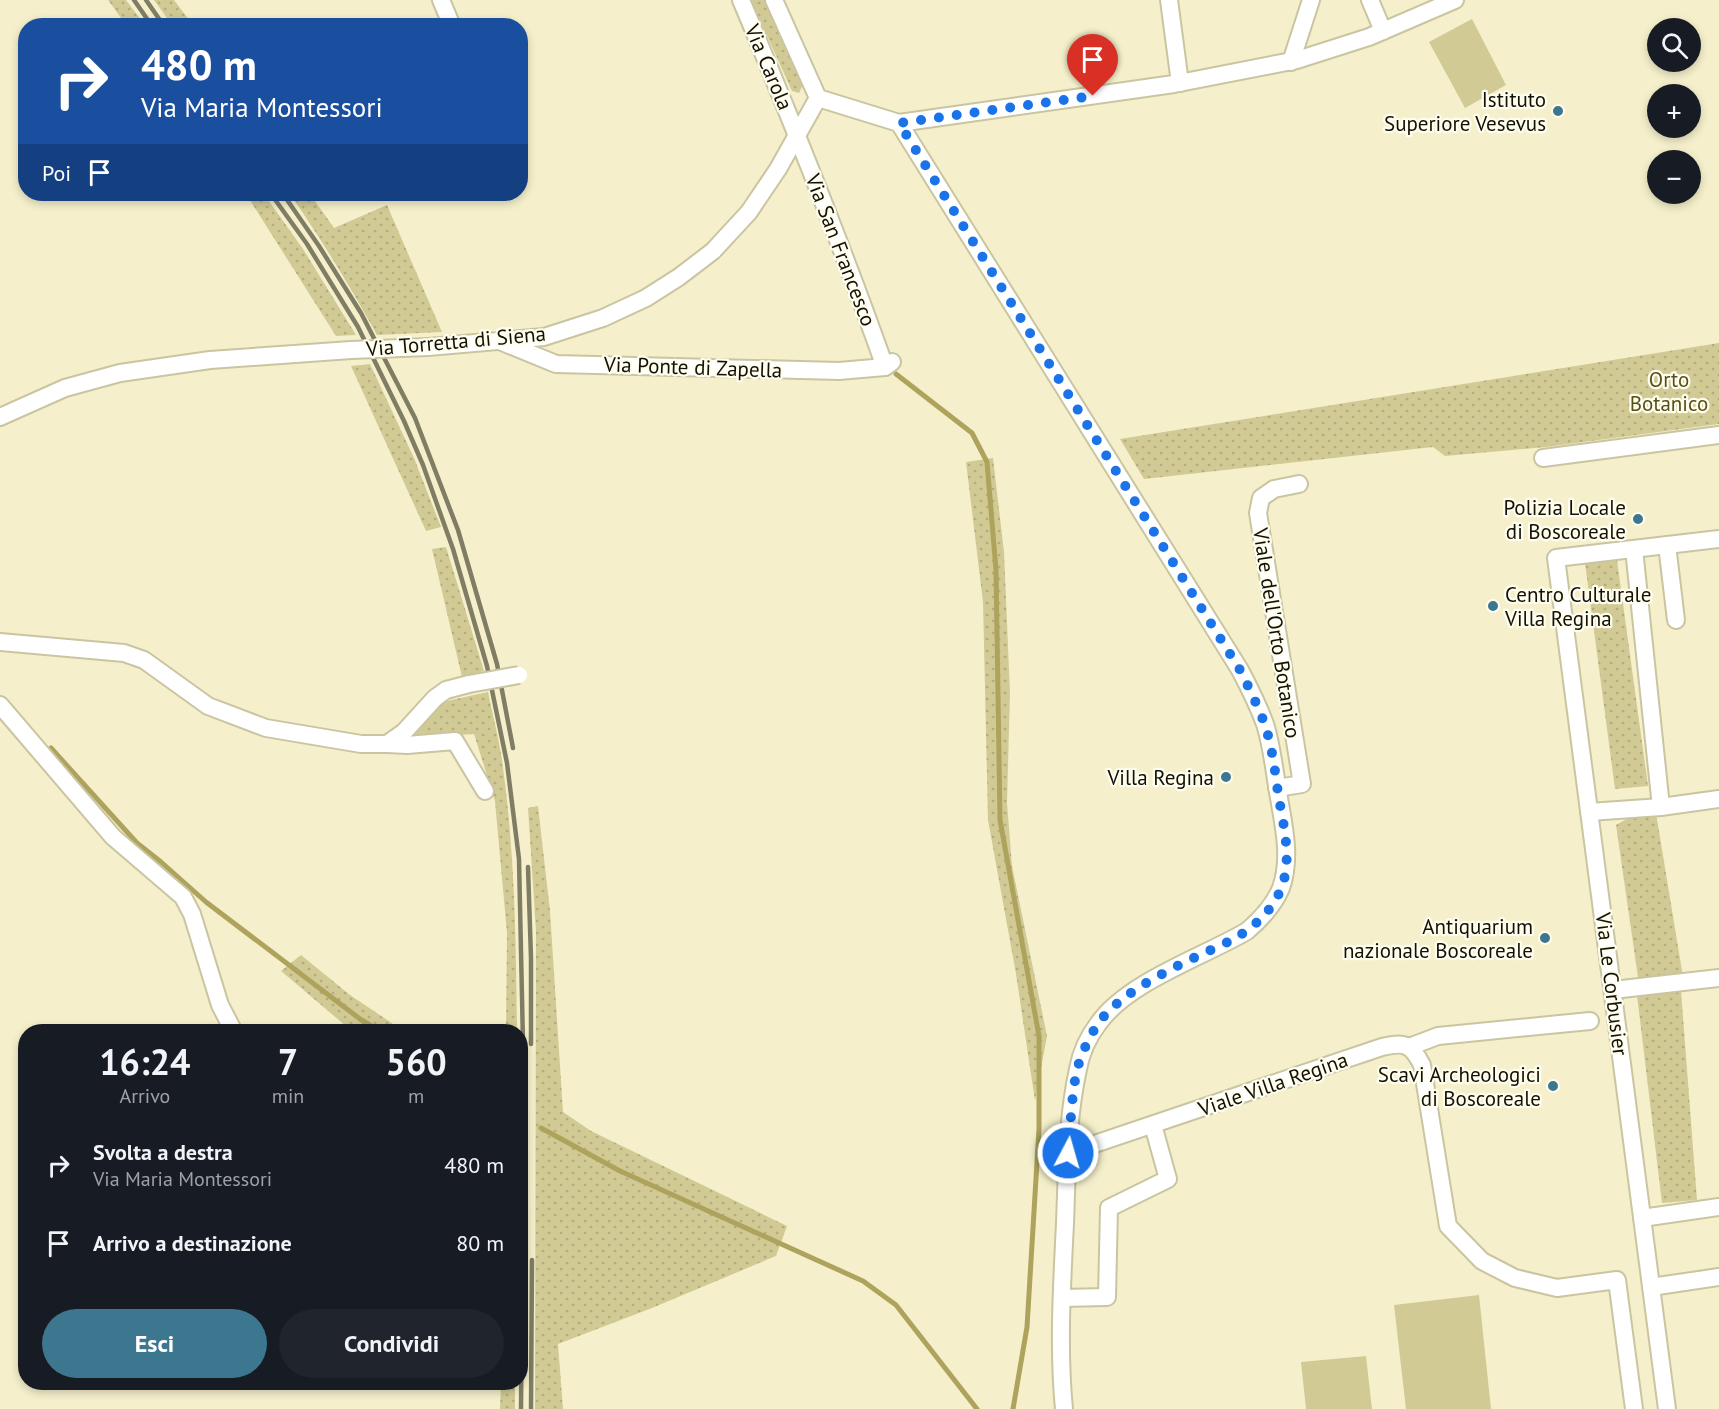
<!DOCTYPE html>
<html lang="it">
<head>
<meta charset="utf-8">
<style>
  body { margin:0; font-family:"PT Sans",sans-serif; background:#20242c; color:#f1f3f6; height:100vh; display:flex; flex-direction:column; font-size:22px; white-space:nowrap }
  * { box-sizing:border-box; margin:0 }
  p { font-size:20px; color:#9ea1a6 }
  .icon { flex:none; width:33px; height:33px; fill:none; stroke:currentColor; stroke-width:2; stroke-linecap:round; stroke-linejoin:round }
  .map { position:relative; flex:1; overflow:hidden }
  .panel { position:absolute; left:18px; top:1024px; width:510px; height:366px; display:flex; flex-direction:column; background:#171b24; border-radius:24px; box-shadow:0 3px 9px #0003 }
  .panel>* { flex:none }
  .banner { position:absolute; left:18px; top:18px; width:510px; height:183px; border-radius:24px; box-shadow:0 3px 9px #0003; background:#1a4fa0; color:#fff; overflow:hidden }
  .buttons { position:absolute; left:1647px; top:18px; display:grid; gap:12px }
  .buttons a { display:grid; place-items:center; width:54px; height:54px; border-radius:50%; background:#171b24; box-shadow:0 3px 9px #0003; font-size:30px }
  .pin { position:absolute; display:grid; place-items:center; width:51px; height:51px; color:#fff; margin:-62px -26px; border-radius:50% 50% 50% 0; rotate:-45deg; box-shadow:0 0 6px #0007 }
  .pin .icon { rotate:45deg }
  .me { position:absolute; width:66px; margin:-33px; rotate:6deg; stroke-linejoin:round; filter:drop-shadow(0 0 4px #0008) }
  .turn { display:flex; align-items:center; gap:21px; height:126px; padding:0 24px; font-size:27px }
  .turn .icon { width:78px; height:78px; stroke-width:2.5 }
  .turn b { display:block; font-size:42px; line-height:51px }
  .then { display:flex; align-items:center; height:57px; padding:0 24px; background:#0003; gap:12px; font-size:22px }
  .eta { display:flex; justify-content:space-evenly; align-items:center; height:102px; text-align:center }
  .eta b { font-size:36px; font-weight:600; line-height:42px }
  .button { display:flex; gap:12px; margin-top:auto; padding:12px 24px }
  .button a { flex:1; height:69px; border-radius:36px; background:#3c778f; color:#fff; font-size:24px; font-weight:600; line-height:69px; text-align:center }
  .button a+a { background:#20242c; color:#f1f3f6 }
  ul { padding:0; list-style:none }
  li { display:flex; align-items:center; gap:18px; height:78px; padding:0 24px }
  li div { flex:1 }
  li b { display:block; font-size:22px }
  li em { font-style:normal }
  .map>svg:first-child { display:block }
  .grass { fill:url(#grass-dots) }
  .pitch { fill:#d1ca94 }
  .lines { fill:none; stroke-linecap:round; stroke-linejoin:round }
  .stream { stroke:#aea35c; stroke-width:5 }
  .minor-casing { stroke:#cac5a1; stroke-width:20 }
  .minor { stroke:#fff; stroke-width:16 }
  .rail { stroke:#807d65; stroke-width:4.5 }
  .minor-bridge-casing { stroke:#cac5a1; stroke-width:20; stroke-linecap:butt }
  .minor-bridge { stroke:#fff; stroke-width:16 }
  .route { stroke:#1a73e8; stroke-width:10; stroke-dasharray:0 18 }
  .poi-dot { fill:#3c778f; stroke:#fefdee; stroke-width:2 }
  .labels { text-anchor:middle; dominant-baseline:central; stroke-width:4.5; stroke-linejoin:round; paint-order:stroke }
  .street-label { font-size:21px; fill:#131105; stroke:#fefdee }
  .poi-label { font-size:21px; fill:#131105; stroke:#fefdee; text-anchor:end }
  .park-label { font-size:21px; fill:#574f18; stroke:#fefdee }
</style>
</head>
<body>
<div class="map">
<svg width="1719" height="1409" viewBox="0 0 1719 1409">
  <defs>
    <pattern id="grass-dots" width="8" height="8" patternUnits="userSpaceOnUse" patternTransform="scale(1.5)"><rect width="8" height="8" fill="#d1ca94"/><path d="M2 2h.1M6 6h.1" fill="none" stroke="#b3ac7e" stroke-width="1.8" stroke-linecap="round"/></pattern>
  </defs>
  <rect width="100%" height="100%" fill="#f5f0cb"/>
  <!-- grass -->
  <g class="grass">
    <polygon points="108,0 126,0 145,25 126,25"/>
    <polygon points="154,0 174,0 193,25 172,25"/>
    <polygon points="751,0 766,0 804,83 799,93 792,91"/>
    <polygon points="246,194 264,194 303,249 356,335 336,336"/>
    <path d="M290,194H310L334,228L387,205L442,332L377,335C350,286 321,239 290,194Z"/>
    <polygon points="1719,343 1719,424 1546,447 1445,456 1433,447 1144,479 1120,439"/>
    <polygon points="370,364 414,458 441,527 426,531 351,366"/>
    <polygon points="993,458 1004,552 1010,693 1007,803 1012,866 1047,1036 1035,1101 1016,974 988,820 983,602 966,462"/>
    <polygon points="446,547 484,671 462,677 432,549"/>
    <polygon points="1617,560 1648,786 1615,789 1585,563"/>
    <path d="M488,692C493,717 500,742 503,768C515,855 516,944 517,1032H506L507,933L495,801L474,734L409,738L440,704L451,700Z"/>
    <polygon points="538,806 550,911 563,1112 591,1131 787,1226 776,1256 652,1308 558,1344 563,1409 535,1409 536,931 528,808"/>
    <polygon points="1656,813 1683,977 1639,984 1616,825 1630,817"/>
    <polygon points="301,955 350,995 405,1032 353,1032 281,971"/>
    <polygon points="1681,991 1697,1200 1662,1203 1637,995"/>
    <polygon points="501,1383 515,1383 515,1409 500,1409"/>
  </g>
  <!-- pitch -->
  <g class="pitch">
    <polygon points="1472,19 1506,85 1465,108 1429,42"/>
    <polygon points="1479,1295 1491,1409 1406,1409 1394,1305"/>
    <polygon points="1366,1356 1372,1409 1306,1409 1301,1362"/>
  </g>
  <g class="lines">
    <!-- stream -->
    <g class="stream">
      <polyline points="896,374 972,433 987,462 996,570 1000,820 1039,1036 1039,1129 1027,1327 1013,1409"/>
      <polyline points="51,748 137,843 161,862 206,902 360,1019 381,1032"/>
      <polyline points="541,1128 620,1171 863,1281 896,1305 977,1409"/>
    </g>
    <defs>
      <g id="minor">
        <polyline points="441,0 452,26"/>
        <path d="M741,0C792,121 841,243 885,367"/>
        <path d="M774,0L818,98L899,123L1240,670C1249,687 1258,705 1265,724C1272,746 1274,769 1278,792C1283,823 1292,857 1281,888C1274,905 1261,919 1247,931C1203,957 1127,982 1098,1024C1088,1037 1081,1053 1078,1069C1067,1119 1067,1172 1065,1223C1062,1285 1058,1347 1064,1409"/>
        <polyline points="1169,0 1180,83"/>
        <polyline points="1370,0 1383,31"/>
        <polyline points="1291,62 1311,0"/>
        <polyline points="899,123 1174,84 1297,60 1369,37 1455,0"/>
        <polyline points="502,342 556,364 839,371 885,367 892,362"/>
        <polyline points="428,347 544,337 603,318 646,298 679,277 713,251 749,212 778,169 818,98"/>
        <polyline points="0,417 65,388 120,373 210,360 351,350"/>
        <polyline points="1543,458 1719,435"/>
        <polyline points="1667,545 1676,620"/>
        <polyline points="0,642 124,653 144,660 208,706 266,728 361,744 387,744 404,732 435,698 446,690 469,684"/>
        <polyline points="0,705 113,837 183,897 192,914 220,1005 234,1032"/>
        <polyline points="387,744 407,745 455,741 485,791"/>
        <polyline points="1277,788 1302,784 1258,513 1261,498 1274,489 1299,484"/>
        <polyline points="1661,807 1719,799"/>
        <polyline points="1589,812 1661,807 1634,549"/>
        <polyline points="1613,990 1719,978"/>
        <polyline points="1409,1047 1438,1036 1590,1021"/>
        <path d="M1068,1153L1382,1047C1404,1042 1411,1043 1422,1065L1448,1226L1482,1261L1515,1278L1557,1288L1617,1280L1634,1409"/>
        <polyline points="1642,1218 1719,1207"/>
        <polyline points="1651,1287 1719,1277"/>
        <polyline points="1062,1298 1107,1297 1109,1208 1168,1179 1153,1125"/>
        <polyline points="1667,1409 1556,558 1719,539"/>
      </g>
    </defs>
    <!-- minor casing -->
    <use href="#minor" class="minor-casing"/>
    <!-- minor -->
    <use href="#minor" class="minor"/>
    <!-- rail -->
    <g class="rail">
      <polyline points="134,0 152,26"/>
      <polyline points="146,0 164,26"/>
      <polyline points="271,194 307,244 358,327 404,421 423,465 453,549 487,666 507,763 519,859 524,1089 521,1409"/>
      <polyline points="283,194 319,246 361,313 415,418 458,530 497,664 513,748"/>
      <polyline points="528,867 531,958 531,1044"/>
      <polyline points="531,1409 532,1260"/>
    </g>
    <defs>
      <g id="minor-bridge">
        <polyline points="351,350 428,347"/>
        <polyline points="469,684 519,675"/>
      </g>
    </defs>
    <!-- minor-bridge casing -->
    <use href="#minor-bridge" class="minor-bridge-casing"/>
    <!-- minor-bridge -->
    <use href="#minor-bridge" class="minor-bridge"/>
  </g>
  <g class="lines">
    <!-- route -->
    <path class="route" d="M1068,1153C1071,1125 1071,1094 1078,1066C1083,1051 1089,1037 1098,1024C1123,987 1193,959 1234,939C1254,927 1272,911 1281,889C1293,859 1283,824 1278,793C1275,770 1272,747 1265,725C1258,706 1249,688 1240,670L899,123L1093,96"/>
  </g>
  <!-- markers -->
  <g class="poi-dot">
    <circle cx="1558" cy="111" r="6"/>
    <circle cx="1638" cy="519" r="6"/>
    <circle cx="1493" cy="606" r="6"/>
    <circle cx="1226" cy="777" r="6"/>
    <circle cx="1545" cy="938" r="6"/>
    <circle cx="1553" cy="1086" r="6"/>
  </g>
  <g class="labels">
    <!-- street labels -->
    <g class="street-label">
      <text transform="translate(769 67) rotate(67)">Via Carola</text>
      <text transform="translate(841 250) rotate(69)">Via San Francesco</text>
      <text transform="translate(456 341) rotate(-5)">Via Torretta di Siena</text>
      <text transform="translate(693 367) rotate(2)">Via Ponte di Zapella</text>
      <text transform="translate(1277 633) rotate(81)">Viale dell'Orto Botanico</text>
      <text transform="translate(1612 984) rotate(83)">Via Le Corbusier</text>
      <text transform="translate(1273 1084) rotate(-19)">Viale Villa Regina</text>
    </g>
    <!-- poi labels -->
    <g class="poi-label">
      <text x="1546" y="99">Istituto<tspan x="1546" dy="24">Superiore Vesevus</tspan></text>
      <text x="1626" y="507">Polizia Locale<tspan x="1626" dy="24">di Boscoreale</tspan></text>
      <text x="1505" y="594" text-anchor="start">Centro Culturale<tspan x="1505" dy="24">Villa Regina</tspan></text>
      <text x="1214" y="777">Villa Regina</text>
      <text x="1533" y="926">Antiquarium<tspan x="1533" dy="24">nazionale Boscoreale</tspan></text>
      <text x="1541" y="1074">Scavi Archeologici<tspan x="1541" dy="24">di Boscoreale</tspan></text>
    </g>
    <!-- park labels -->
    <g class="park-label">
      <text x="1669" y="379">Orto<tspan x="1669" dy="24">Botanico</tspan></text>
    </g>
  </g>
</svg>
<div class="buttons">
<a><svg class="icon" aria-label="search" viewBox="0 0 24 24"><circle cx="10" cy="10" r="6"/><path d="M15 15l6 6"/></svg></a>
<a>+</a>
<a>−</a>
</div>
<div class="pin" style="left:1093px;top:96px;background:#d93025"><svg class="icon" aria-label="arrive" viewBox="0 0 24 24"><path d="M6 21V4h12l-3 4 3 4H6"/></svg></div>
<svg class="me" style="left:1068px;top:1153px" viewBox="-20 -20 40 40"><circle r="17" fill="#1a73e8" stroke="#fff" stroke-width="3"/><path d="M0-11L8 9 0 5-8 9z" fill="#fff"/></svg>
<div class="banner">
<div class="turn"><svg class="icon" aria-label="right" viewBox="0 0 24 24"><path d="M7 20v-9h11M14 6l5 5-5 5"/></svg><div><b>480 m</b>Via Maria Montessori</div></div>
<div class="then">Poi<svg class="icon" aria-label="arrive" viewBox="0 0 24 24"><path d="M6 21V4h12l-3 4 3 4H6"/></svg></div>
</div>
<section class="panel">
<div class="eta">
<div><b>16:24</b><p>Arrivo</p></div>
<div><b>7</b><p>min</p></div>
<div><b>560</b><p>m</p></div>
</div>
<ul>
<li><svg class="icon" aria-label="right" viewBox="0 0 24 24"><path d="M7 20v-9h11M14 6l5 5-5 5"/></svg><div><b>Svolta a destra</b><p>Via Maria Montessori</p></div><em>480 m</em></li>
<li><svg class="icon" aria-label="arrive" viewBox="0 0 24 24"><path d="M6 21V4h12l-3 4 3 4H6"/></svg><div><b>Arrivo a destinazione</b></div><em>80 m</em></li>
</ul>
<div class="button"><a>Esci</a><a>Condividi</a></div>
</section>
</div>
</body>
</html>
